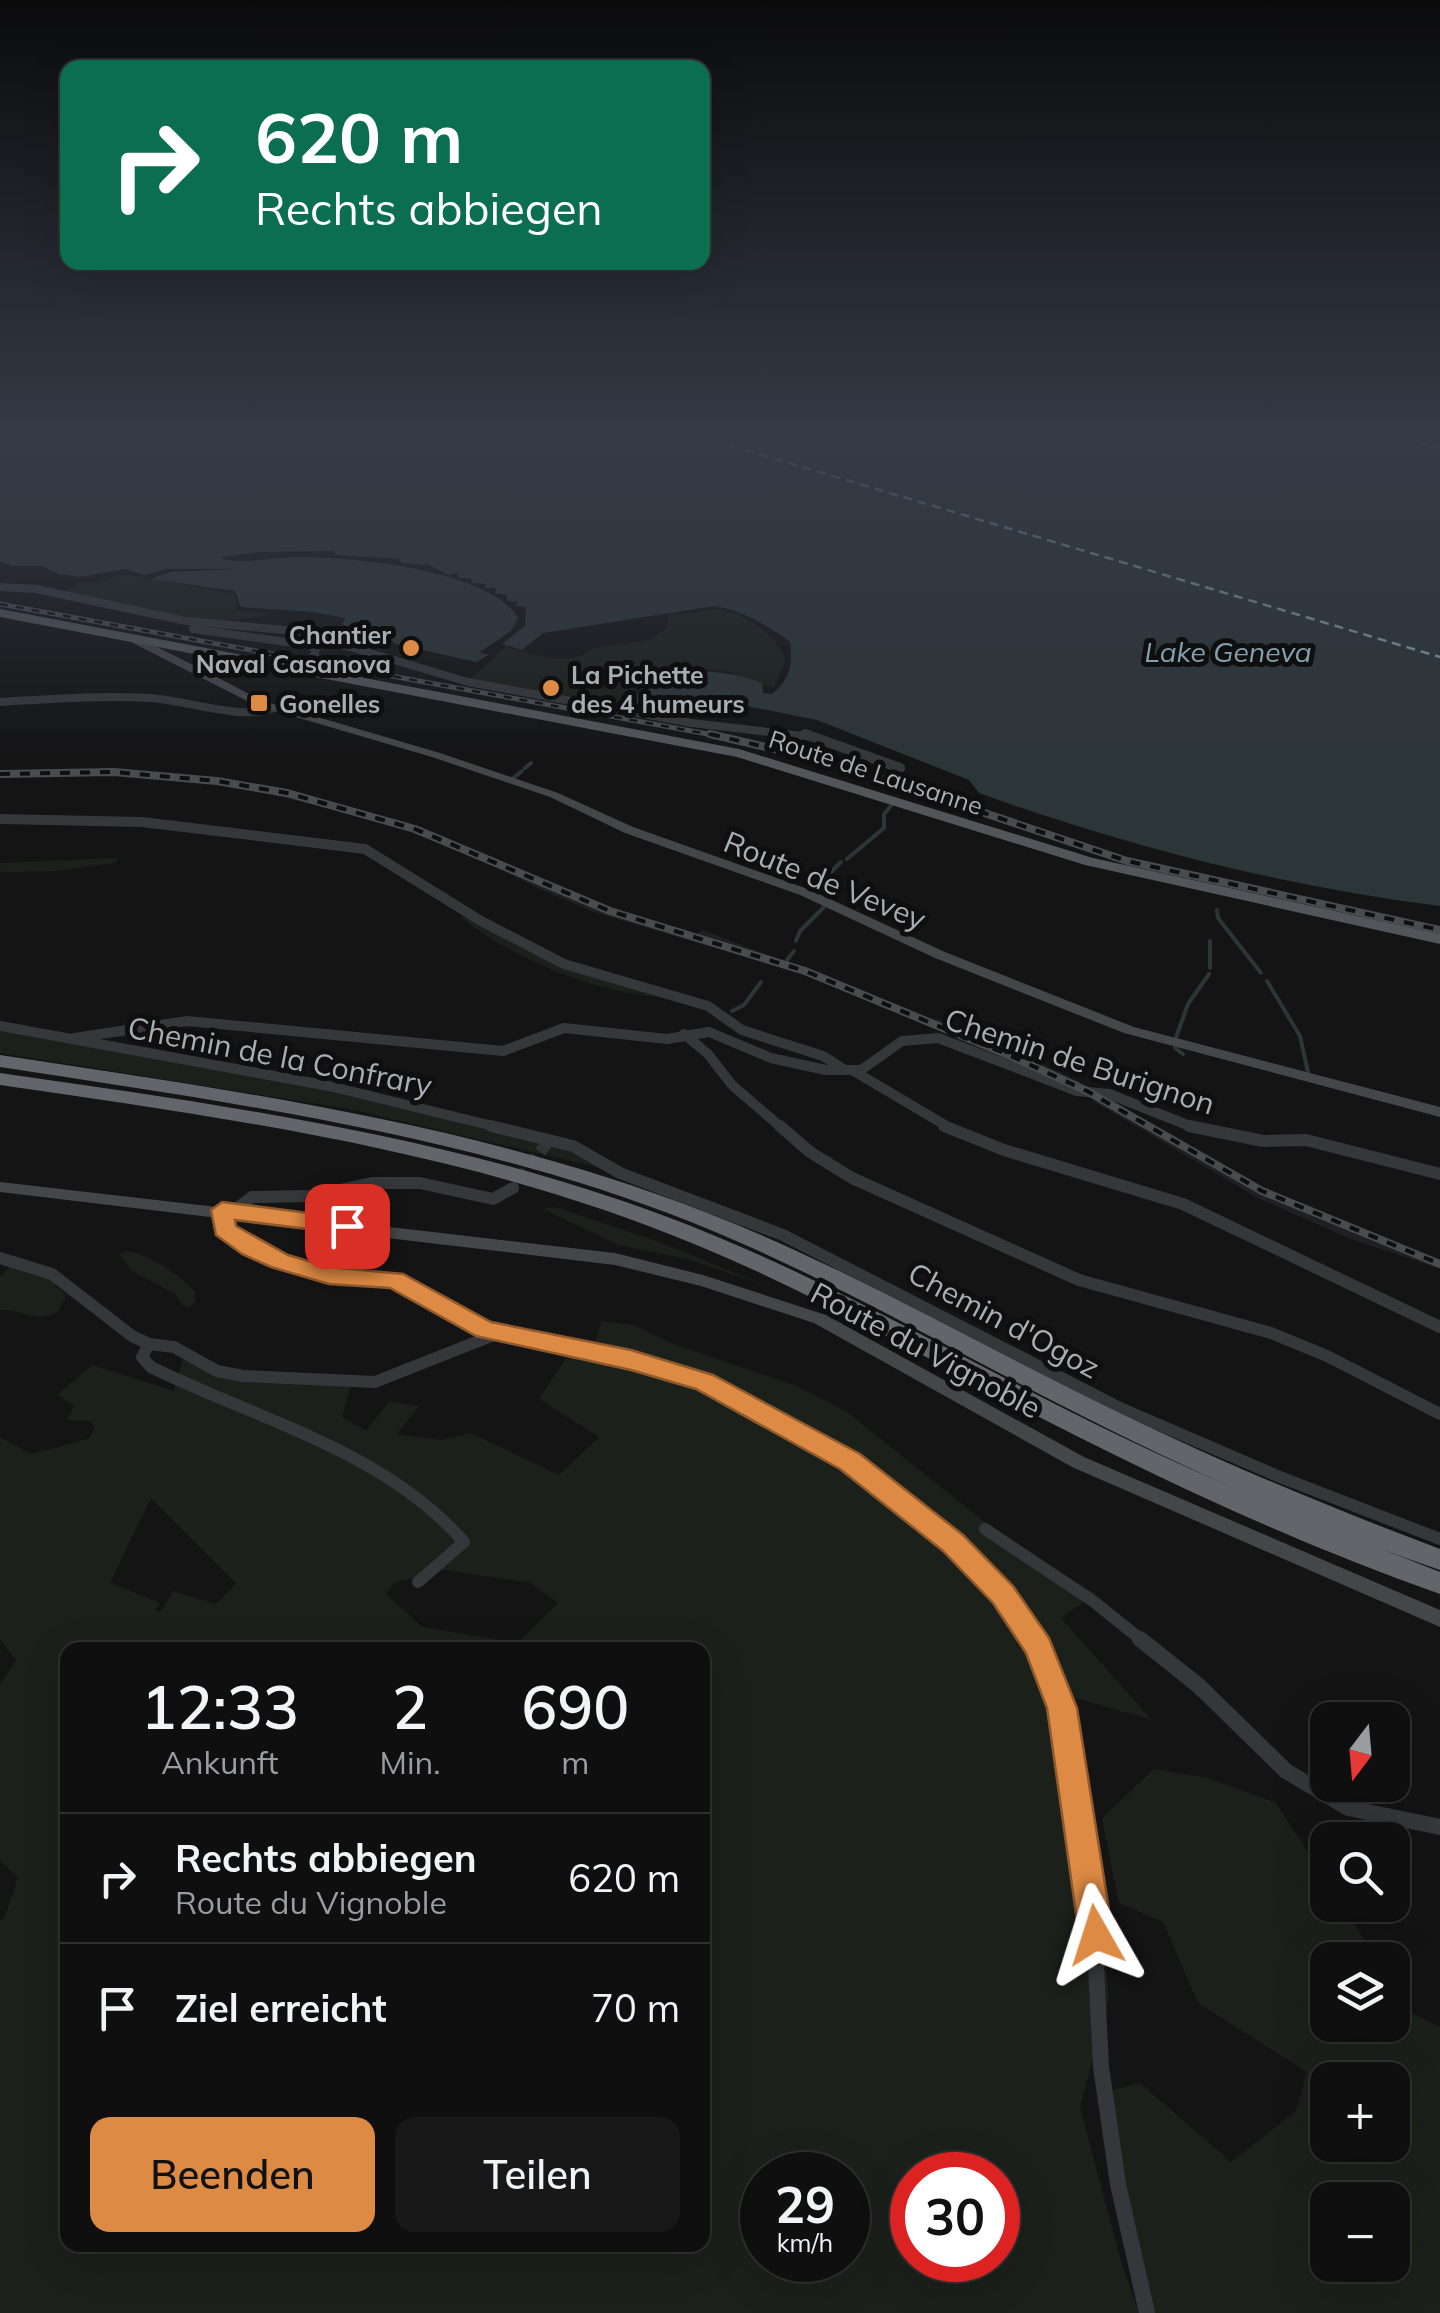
<!DOCTYPE html>
<html lang="de">
<head>
<meta charset="utf-8">
<style>
  body { margin:0; font-family:Mulish,sans-serif; background:#181819; color:#f1f3f6; height:100vh; display:flex; flex-direction:column; font-size:38px; white-space:nowrap }
  * { box-sizing:border-box; margin:0 }
  p { font-size:32px; color:#9b9c9f }
  .icon { flex:none; width:55px; height:55px; fill:none; stroke:currentColor; stroke-width:2; stroke-linecap:round; stroke-linejoin:round }
  .map { position:relative; flex:1; overflow:hidden }
  .drawer { position:absolute; left:60px; top:1642px; width:650px; height:610px; display:flex; flex-direction:column; background:#0f0f10; border-radius:20px; box-shadow:0 10px 40px #0002,0 0 0 2px #2f2f30 }
  .drawer>* { flex:none }
  .hud { position:absolute; left:60px; top:60px; width:650px; height:210px; border-radius:20px; box-shadow:0 10px 40px #0002,0 0 0 2px #2f2f30; background:#0b6e4f; color:#fff; overflow:hidden }
  .needle { width:65px; rotate:196deg }
  .buttons { position:absolute; left:1310px; top:1702px; display:grid; gap:20px }
  .buttons a { display:grid; place-items:center; width:100px; height:100px; border-radius:20px; background:#0f0f10; box-shadow:0 10px 40px #0002,0 0 0 2px #2f2f30; font-size:50px }
  .speed { position:absolute; left:740px; top:2152px; display:flex; gap:20px; font-size:50px; font-weight:700; text-align:center }
  .speed>* { display:grid; place-content:center; width:130px; height:130px; border-radius:50%; background:#0f0f10; box-shadow:0 10px 40px #0002,0 0 0 2px #2f2f30; line-height:1 }
  .speed small { font-size:25px; font-weight:400 }
  .speed .limit { border:15px solid #d22; background:#fff; color:#111 }
  .pin { position:absolute; display:grid; place-items:center; width:85px; height:85px; color:#fff; margin:-42px; border-radius:20px; box-shadow:0 5px 15px #0006 }
  .me { position:absolute; width:110px; margin:-55px; rotate:354deg; stroke-linejoin:round; filter:drop-shadow(0 0 8px #0008) }
  .turn { display:flex; align-items:center; gap:35px; height:210px; padding:0 30px; font-size:45px }
  .turn .icon { width:130px; height:130px; stroke-width:2.5 }
  .turn b { display:block; font-size:70px; line-height:85px }
  .eta { display:flex; justify-content:space-evenly; align-items:center; height:170px; text-align:center }
  .eta b { font-size:60px; font-weight:600; line-height:70px }
  .button { display:flex; gap:20px; margin-top:auto; padding:20px 30px }
  .button a { flex:1; height:115px; border-radius:20px; background:#dd8a44; color:#111; font-size:40px; font-weight:600; line-height:115px; text-align:center }
  .button a+a { background:#181819; color:#f1f3f6 }
  ul { padding:0; list-style:none }
  li { display:flex; align-items:center; gap:30px; height:130px; padding:0 30px; border-top:2px solid #2f2f30 }
  li div { flex:1 }
  li b { display:block; font-size:38px }
  li em { font-style:normal }
  .map>svg:first-child { display:block }
  .built { fill:#202022 }
  .green { fill:#1b201b; fill-rule:evenodd }
  .water { fill:#2c3538 }
  .lines { fill:none; stroke-linecap:round; stroke-linejoin:round }
  .stream { stroke:#2c3538; stroke-width:4 }
  .ferry { stroke:#82a1ac; stroke-width:2.5; stroke-dasharray:9 6; stroke-linecap:butt }
  .street-tunnel { stroke:#313335; stroke-width:12; stroke-dasharray:12 6; stroke-linecap:butt }
  .street-far3 { stroke:#35373a; stroke-width:8 }
  .street-far2 { stroke:#35373a; stroke-width:10 }
  .street-far1 { stroke:#35373a; stroke-width:12 }
  .street { stroke:#35373a; stroke-width:16 }
  .secondary { fill:#44464a; fill-rule:evenodd }
  .primary { fill:#525559; fill-rule:evenodd }
  .highway { fill:#62666a; fill-rule:evenodd }
  .rail-far1-casing { stroke:#494b4f; stroke-width:5 }
  .rail-casing { stroke:#494b4f; stroke-width:8 }
  .rail-far1 { stroke:#0f0f10; stroke-width:2.5; stroke-dasharray:8; stroke-linecap:butt }
  .rail { stroke:#0f0f10; stroke-width:4; stroke-dasharray:10; stroke-linecap:butt }
  .street-bridge { stroke:#35373a; stroke-width:8 }
  .route { fill:#dd8a44; stroke:#905a2c; stroke-width:2.5 }
  .poi-dot { fill:#dd8a44; stroke:#0f0f10; stroke-width:4 }
  .labels { text-anchor:middle; dominant-baseline:central; stroke-width:10; stroke-linejoin:round; paint-order:stroke }
  .far-poi-label { font-size:25px; font-weight:bold; fill:#a7aeb4; stroke:#0f0f10; text-anchor:start }
  .far-street-label { font-size:25px; fill:#a7aeb4; stroke:#0f0f10 }
  .far-water-label { font-size:28px; font-style:italic; fill:#82a1ac; stroke:#0f0f10 }
  .street-label { font-size:30px; fill:#a7aeb4; stroke:#0f0f10 }
</style>
</head>
<body>
<div class="map">
<svg width="1440" height="2313" viewBox="0 0 1440 2313">
  <rect width="100%" height="100%" fill="#141415"/>
  <!-- built -->
  <g class="built">
    <polygon points="92,769 252,784 410,824 584,898 685,933 696,934 703,930 933,1019 948,1020 1081,1082 1072,1088 818,979 594,912 537,888 473,855 376,820 231,785 130,775 0,775 0,772"/>
    <polygon points="1100,1094 1272,1193 1440,1260 1440,1269 1348,1238 1258,1198 1093,1101"/>
  </g>
  <!-- green -->
  <g class="green">
    <path d="M127,574L233,594L238,605L235,610L271,614C206,632 129,605 62,592L78,585L75,583H95Z"/>
    <path d="M716,609C745,613 775,633 786,660L774,688C758,684 742,674 723,671C698,666 629,672 631,707L471,679L506,646C530,655 571,668 593,648L650,640L668,627V616Z"/>
    <polygon points="118,858 115,863 56,871 0,872 0,863"/>
    <path d="M468,915L505,937L658,993V997C593,991 516,961 460,917Z"/>
    <polygon points="0,1031 295,1083 574,1149 609,1170 350,1109 0,1053"/>
    <polygon points="555,1207 665,1244 764,1285 687,1259 618,1245 543,1209"/>
    <path d="M125,1251C149,1253 179,1274 195,1292V1302L189,1307L183,1306L175,1294L132,1271L120,1255Z"/>
    <path d="M10,1267L60,1281L55,1286L66,1295L58,1312C36,1324 22,1309 0,1310V1277Z"/>
    <path d="M601,1321L634,1325L671,1343L799,1387L847,1412L1015,1546L1095,1594L1061,1618L1152,1720L1062,1694L1099,1902L1109,1998L1080,2107L1120,2258L1139,2313H0V1921L4,1919L18,1878L0,1861V1685L16,1660L0,1640V1437L31,1454L88,1439L95,1429L91,1421L67,1420L74,1406L57,1395L92,1365L174,1391L185,1350L220,1369L352,1382L342,1417L366,1431L389,1401L419,1406L397,1434L441,1440L471,1433L559,1475L599,1437L539,1399L574,1346L594,1349ZM151,1498L236,1583L216,1604L173,1591L161,1612L155,1610L160,1603L110,1583ZM444,1570L531,1583L558,1603L518,1643L422,1627L386,1594L394,1583ZM68,1650H702V2245H68ZM762,2175H848V2260H762ZM912,2175H998V2260H912Z"/>
    <path d="M1154,1769L1208,1778L1276,1803L1327,1882L1328,1905H1342L1377,1960H1328V2025H1392L1393,1983L1411,2013L1440,2027V2313H1147L1105,2092L1140,2083L1231,2162L1296,2111L1307,2072L1198,2003L1163,1922L1119,1903L1102,1818ZM1328,2080H1392V2145H1328ZM1328,2200H1392V2265H1328Z"/>
  </g>
  <!-- water -->
  <path class="water" d="M0,437H1440V906C1282,886 1129,847 979,793L969,780L817,720L726,702L693,708L637,704L636,695C656,662 729,669 762,683L763,693L772,694C790,679 793,665 790,642C767,625 742,610 714,606L543,633L522,650L502,644L525,626L526,607L515,606L519,602L508,601L506,594H495L496,588H484L486,584L471,583L472,579L458,578L457,573L449,575L429,565L402,563L399,559L337,555L333,551L261,552L220,557C236,566 274,557 295,557C347,556 490,569 518,618L511,631L480,652L489,655L476,662L396,644C381,629 360,634 342,624L345,618L314,612L241,607L235,591L151,579L170,572L240,569H166L145,575L125,569L80,577L59,574L42,566H12L0,561Z"/>
  <g class="lines">
    <!-- stream -->
    <g class="stream">
      <polyline points="525,768 531,763"/>
      <polyline points="512,779 522,771"/>
      <polyline points="847,859 884,828 884,814 891,806"/>
      <polyline points="830,900 832,895 818,888 828,883 831,872 841,862"/>
      <polyline points="1217,910 1218,918 1261,973"/>
      <polyline points="796,941 800,931 825,906"/>
      <polyline points="1210,941 1210,968"/>
      <polyline points="787,960 794,951"/>
      <polyline points="1267,981 1300,1036 1308,1072"/>
      <polyline points="732,1011 744,1005 761,982"/>
      <polyline points="1175,1040 1188,1004 1209,974"/>
      <polyline points="1175,1048 1183,1054"/>
    </g>
    <!-- ferry -->
    <g class="ferry">
      <polyline points="702,437 1440,657"/>
      <polyline points="1391,437 1440,447"/>
    </g>
    <!-- street-tunnel -->
    <polyline class="street-tunnel" points="519,1181 549,1140"/>
    <!-- street-far3 -->
    <g class="street-far3">
      <polyline points="0,587 36,589 186,621 296,631 468,682 692,723 812,737"/>
      <polyline points="193,629 308,645 316,649 315,654"/>
      <path d="M0,702C50,699 100,695 150,698C187,700 241,721 274,708"/>
    </g>
    <!-- street-far2 -->
    <g class="street-far2">
      <polyline points="805,734 900,768"/>
      <polyline points="0,819 142,822 365,849 481,921 564,964 708,1006 742,1030 823,1056 845,1070"/>
      <polyline points="0,1026 329,1086 501,1128"/>
      <polyline points="684,1034 708,1054 732,1085 782,1128"/>
      <polyline points="74,1038 187,1021 503,1051 564,1028 667,1039 709,1032 771,1058 826,1070 861,1070 902,1041 938,1038 1077,1091 1109,1094 1195,1128"/>
      <polyline points="852,1070 950,1128"/>
    </g>
    <!-- street-far1 -->
    <g class="street-far1">
      <polyline points="491,1126 573,1146 620,1173 783,1235 1120,1408 1280,1477 1440,1539"/>
      <polyline points="780,1126 810,1152 852,1178 1079,1280 1271,1333 1327,1356 1440,1414"/>
      <polyline points="944,1126 1004,1150 1183,1204 1440,1327"/>
      <polyline points="1189,1126 1263,1141 1306,1140 1440,1174"/>
      <polyline points="222,1211 225,1229 264,1255 308,1270 329,1276 394,1280 485,1330 631,1360 704,1382 850,1462 953,1543 1003,1594 1035,1642"/>
      <polyline points="232,1212 252,1197 312,1196 372,1183 420,1183 493,1199 513,1188"/>
      <polyline points="0,1258 52,1274 132,1336 149,1344 174,1347 217,1371 243,1376 375,1382 499,1333"/>
      <path d="M149,1344L142,1357L151,1367C258,1420 383,1450 464,1542L418,1582"/>
      <polyline points="985,1529 1093,1601 1144,1642"/>
    </g>
    <!-- street -->
    <g class="street">
      <polyline points="1034,1639 1062,1708 1093,1904 1101,2067 1118,2184 1147,2313"/>
      <polyline points="1140,1639 1199,1686 1286,1771 1348,1808 1440,1827"/>
    </g>
    <!-- secondary -->
    <g class="secondary">
      <polygon points="131,638 139,638 197,667 238,657 238,661 205,671 263,701 440,753 558,793 633,827 808,889 945,952 1134,1027 1440,1107 1440,1117 1124,1033 935,958 800,895 625,833 550,797 432,757 255,705 131,642"/>
      <polygon points="0,1182 615,1253 703,1275 826,1315 1084,1457 1440,1610 1440,1627 1072,1467 814,1323 701,1286 615,1265 0,1192"/>
    </g>
    <!-- primary -->
    <polygon class="primary" points="0,609 739,749 1093,858 1440,934 1440,944 1085,865 737,757 0,617"/>
    <!-- highway -->
    <g class="highway">
      <path d="M0,1055C238,1091 479,1124 705,1212C832,1261 951,1329 1073,1390C1192,1450 1315,1502 1440,1549V1570C1307,1525 1176,1464 1051,1400C933,1339 816,1272 691,1222C470,1135 234,1103 0,1067Z"/>
      <path d="M0,1073C224,1105 449,1136 662,1215C803,1267 932,1342 1065,1409C1187,1471 1313,1522 1440,1572V1594C1307,1547 1176,1487 1051,1423C934,1363 820,1296 699,1246C477,1153 237,1119 0,1085Z"/>
    </g>
    <defs>
      <polyline id="rail-far1" points="0,604 724,737"/>
      <g id="rail">
        <polyline points="710,734 842,765 1127,861 1440,930"/>
        <polyline points="0,774 114,772 217,781 287,793 415,829 610,911 805,971 1011,1056 1087,1091 1262,1191 1440,1264"/>
      </g>
    </defs>
    <!-- rail-far1 casing -->
    <use href="#rail-far1" class="rail-far1-casing"/>
    <!-- rail casing -->
    <use href="#rail" class="rail-casing"/>
    <!-- rail-far1 -->
    <use href="#rail-far1" class="rail-far1"/>
    <!-- rail -->
    <use href="#rail" class="rail"/>
    <!-- street-bridge -->
    <polyline class="street-bridge" points="306,664 315,654"/>
  </g>
  <!-- sky -->
  <linearGradient id="sky" x2="0" y2="1"><stop stop-color="#0b0b0c"/><stop offset="0.57" stop-color="#343a46"/><stop offset="1" stop-color="#343a46" stop-opacity="0"/></linearGradient>
  <rect width="1440" height="761" fill="url(#sky)"/>
  <!-- route -->
  <polygon class="route" points="222,1202 347,1218 359,1226 347,1234 235,1220 236,1226 288,1255 329,1267 403,1274 491,1322 631,1350 713,1375 860,1454 963,1535 1013,1586 1049,1638 1077,1708 1113,1935 1108,1946 1096,1951 1084,1946 1079,1935 1047,1708 1026,1653 993,1603 943,1551 840,1469 696,1389 631,1370 476,1336 390,1288 329,1284 271,1267 242,1254 216,1235 211,1210"/>
  <!-- markers -->
  <g class="poi-dot">
    <circle cx="411" cy="648" r="10"/>
    <circle cx="551" cy="688" r="10"/>
    <rect x="249" y="693" width="20" height="20" rx="5"/>
  </g>
  <g class="labels">
    <!-- far-poi labels -->
    <g class="far-poi-label">
      <text x="391" y="634" text-anchor="end">Chantier<tspan x="391" dy="29">Naval Casanova</tspan></text>
      <text x="571" y="674">La Pichette<tspan x="571" dy="29">des 4 humeurs</tspan></text>
      <text x="279" y="703">Gonelles</text>
    </g>
    <!-- far-street labels -->
    <g class="far-street-label">
      <text transform="translate(876 772) rotate(18)">Route de Lausanne</text>
    </g>
    <!-- far-water labels -->
    <g class="far-water-label">
      <text x="1228" y="651">Lake Geneva</text>
    </g>
    <!-- street labels -->
    <g class="street-label">
      <text transform="translate(825 880) rotate(22)">Route de Vevey</text>
      <text transform="translate(280 1056) rotate(11)">Chemin de la Confrary</text>
      <text transform="translate(1080 1061) rotate(18)">Chemin de Burignon</text>
      <text transform="translate(1004 1320) rotate(28)">Chemin d'Ogoz</text>
      <text transform="translate(926 1350) rotate(28)">Route du Vignoble</text>
    </g>
  </g>
</svg>
<div class="buttons">
<a><svg class="needle" viewBox="-14 -14 28 28"><path d="M0-13l5 13h-10z" fill="#e53935"/><path d="M0 13l5-13h-10z" fill="#9b9c9f"/></svg></a>
<a><svg class="icon" aria-label="search" viewBox="0 0 24 24"><circle cx="10" cy="10" r="6"/><path d="M15 15l6 6"/></svg></a>
<a><svg class="icon" aria-label="layers" viewBox="0 0 24 24"><path d="M12 4l9 5-9 5-9-5zM3 14l9 5 9-5"/></svg></a>
<a>+</a>
<a>−</a>
</div>
<div class="speed"><div>29<small>km/h</small></div><div class="limit">30</div></div>
<div class="pin" style="left:347px;top:1226px;background:#d93025"><svg class="icon" aria-label="arrive" viewBox="0 0 24 24"><path d="M6 21V4h12l-3 4 3 4H6"/></svg></div>
<svg class="me" style="left:1096px;top:1935px" viewBox="-20 -20 40 40"><path d="M0-17L14 15 0 8-14 15z" fill="#dd8a44" stroke="#fff" stroke-width="4"/></svg>
<div class="hud">
<div class="turn"><svg class="icon" aria-label="right" viewBox="0 0 24 24"><path d="M7 20v-9h11M14 6l5 5-5 5"/></svg><div><b>620 m</b>Rechts abbiegen</div></div>
</div>
<section class="drawer">
<div class="eta">
<div><b>12:33</b><p>Ankunft</p></div>
<div><b>2</b><p>Min.</p></div>
<div><b>690</b><p>m</p></div>
</div>
<ul>
<li><svg class="icon" aria-label="right" viewBox="0 0 24 24"><path d="M7 20v-9h11M14 6l5 5-5 5"/></svg><div><b>Rechts abbiegen</b><p>Route du Vignoble</p></div><em>620 m</em></li>
<li><svg class="icon" aria-label="arrive" viewBox="0 0 24 24"><path d="M6 21V4h12l-3 4 3 4H6"/></svg><div><b>Ziel erreicht</b></div><em>70 m</em></li>
</ul>
<div class="button"><a>Beenden</a><a>Teilen</a></div>
</section>
</div>
</body>
</html>
